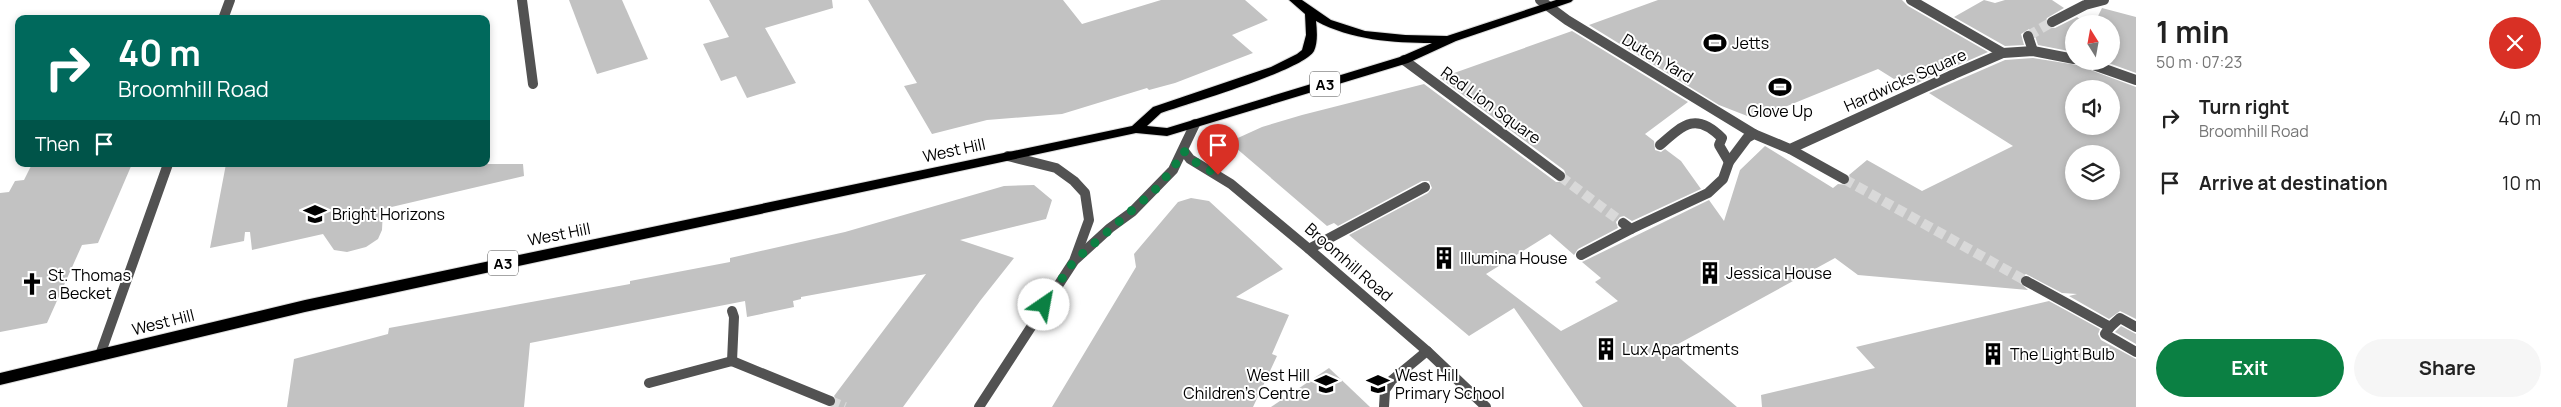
<!DOCTYPE html>
<html lang="en">
<head>
<meta charset="utf-8">
<style>
  body { margin:0; font-family:Manrope,sans-serif; background:#f6f6f6; color:#222; height:100vh; display:flex; flex-direction:column; font-size:19px; white-space:nowrap }
  * { box-sizing:border-box; margin:0 }
  p { font-size:16px; color:#767676 }
  .icon { flex:none; width:28px; height:28px; fill:none; stroke:currentColor; stroke-width:2; stroke-linecap:round; stroke-linejoin:round }
  .map { position:relative; flex:1; overflow:hidden }
  .panel { display:flex; flex-direction:column; background:#fff; width:425px }
  .panel>* { flex:none }
  .banner { position:absolute; left:15px; top:15px; width:475px; height:152px; border-radius:10px; box-shadow:0 2px 8px #0003; background:#00695c; color:#fff; overflow:hidden }
  .needle { width:32px; rotate:349deg }
  .tools { position:absolute; left:2065px; top:15px; display:grid; gap:10px }
  .tools a { display:grid; place-items:center; width:55px; height:55px; border-radius:50%; background:#fff; box-shadow:0 2px 8px #0003; font-size:25px }
  .pin { position:absolute; display:grid; place-items:center; width:42px; height:42px; color:#fff; margin:-51px -21px; border-radius:50% 50% 50% 0; rotate:-45deg; box-shadow:0 0 5px #0007 }
  .pin .icon { rotate:45deg }
  .me { position:absolute; width:55px; margin:-28px; rotate:33deg; stroke-linejoin:round; filter:drop-shadow(0 0 4px #0008) }
  .turn { display:flex; align-items:center; gap:18px; height:105px; padding:0 20px; font-size:22px }
  .turn .icon { width:65px; height:65px; stroke-width:2.5 }
  .turn b { display:block; font-size:35px; line-height:42px }
  .then { display:flex; align-items:center; height:48px; padding:0 20px; background:#0003; gap:10px; font-size:19px }
  .round { display:grid; place-items:center; flex:none; width:52px; height:52px; border-radius:26px; background:#f6f6f6 }
  .summary { display:flex; align-items:center; justify-content:space-between; height:85px; padding:0 20px }
  h1 { font-size:30px; font-weight:700; line-height:38px }
  .primary-button { display:flex; gap:10px; margin-top:auto; padding:10px 20px }
  .primary-button a { flex:1; height:58px; border-radius:30px; background:#0b8043; color:#fff; font-size:20px; font-weight:700; line-height:58px; text-align:center }
  .primary-button a+a { background:#f6f6f6; color:#222 }
  ul { padding:0; list-style:none }
  li { display:flex; align-items:center; gap:15px; height:65px; padding:0 20px }
  li div { flex:1 }
  li b { display:block; font-size:19px }
  li em { font-style:normal }
  main { display:flex; flex:1; min-height:0 }
  .map>svg:first-child { display:block }
  .building { fill:#c2c2c2; fill-rule:evenodd }
  .lines { fill:none; stroke-linecap:round; stroke-linejoin:round }
  .pedestrian-tunnel { stroke:#d9d9d9; stroke-width:10; stroke-dasharray:10 5; stroke-linecap:butt }
  .minor-tunnel { stroke:#d9d9d9; stroke-width:10; stroke-dasharray:10 5; stroke-linecap:butt }
  .trunk-casing { stroke:#dbdbdb; stroke-width:2 }
  .service { stroke:#525252; stroke-width:10 }
  .pedestrian { stroke:#525252; stroke-width:10 }
  .minor { stroke:#525252; stroke-width:10 }
  .tertiary { stroke:#525252; stroke-width:10 }
  .trunk { fill:#000; fill-rule:evenodd }
  .route { stroke:#0b8043; stroke-width:9; stroke-dasharray:0 16.2 }
  .labels { text-anchor:middle; dominant-baseline:central; stroke-width:4; stroke-linejoin:round; paint-order:stroke }
  .shield { fill:#fff; stroke:#4c4c4c; stroke-width:1 }
  .shield-label { font-size:15px; font-weight:bold; fill:#000 }
  .poi-label { font-size:16px; fill:#000; stroke:#fff; text-anchor:start }
  .street-label { font-size:16px; fill:#000; stroke:#fff }
</style>
</head>
<body>
<main>
<div class="map">
<svg width="2136" height="407" viewBox="0 0 2136 407">
  <rect width="100%" height="100%" fill="#fff"/>
  <!-- building -->
  <g class="building">
    <polygon points="569,0 622,0 648,59 597,74"/>
    <polygon points="709,0 832,0 833,8 765,28 796,83 747,98 736,76 721,81 703,44 729,37"/>
    <polygon points="868,0 1063,0 1082,24 1161,0 1245,0 1268,20 1232,35 1253,53 1175,83 1149,90 1147,88 1062,114 987,120 932,134 904,86 917,83"/>
    <polygon points="1658,0 1902,0 1908,6 1988,52 1915,84 1901,76 1894,79 1878,69 1755,119 1719,105 1589,25"/>
    <polygon points="1984,0 1995,3 2005,0 2052,0 2064,8 2047,18 2045,22 2048,27 2055,28 2077,17 2086,24 2074,24 2074,52 2038,45 2034,33 2029,29 2021,34 2024,45 2005,46 1954,17"/>
    <polygon points="2102,8 2136,17 2136,73 2103,61 2111,61 2111,24 2094,24"/>
    <path d="M1572,31L1688,102L1645,134L1654,141L1655,150L1661,152L1665,149L1681,161L1701,189L1632,221L1624,216L1620,217L1616,222L1618,228L1578,249L1574,255L1550,234L1486,274L1561,331L1618,301L1595,282L1601,278L1582,262L1709,200L1724,221L1740,170L1765,146L1833,188L1838,184L1848,185L1851,179L1849,175L1867,160L1922,191L2013,146L1929,93L2005,60L2033,58L2077,65L2136,87V319L2120,311L2109,319L2069,296L2077,294L2062,293L2026,274L2020,277L2019,282L2028,290L1858,275L1835,258L1669,349L1737,407H1583L1514,308L1469,336L1349,235L1428,193L1432,188L1429,181H1422L1338,226L1334,223L1327,226L1229,142L1262,127L1302,115L1424,84L1556,182H1562L1567,177L1564,170L1440,78ZM2074,89H2111V126H2074ZM2074,154H2111V191H2074Z"/>
    <polygon points="32,164 132,164 98,243 82,245 47,323 0,332 0,193 9,192 15,181 24,180"/>
    <polygon points="226,164 523,164 524,176 383,209 382,230 378,239 366,247 347,252 334,250 323,234 252,250 250,232 245,232 244,241 210,248"/>
    <polygon points="1034,185 1052,200 1046,219 960,240 1014,258 980,301 903,407 833,407 837,401 834,396 926,274 801,297 801,299 793,301 794,307 747,317 745,301 530,343 524,407 287,407 294,359 388,334 389,328 630,284 630,281 730,262 730,258 845,232 1004,186"/>
    <polygon points="1191,198 1209,201 1283,269 1236,297 1289,315 1272,354 1277,356 1253,407 1052,407 1136,267 1134,254 1178,202"/>
    <polygon points="2049,301 2100,329 2098,334 2101,340 2136,359 2136,407 1762,407 1761,395 1875,368 1856,347"/>
    <polygon points="2121,326 2136,334 2136,344 2115,332"/>
    <polygon points="1329,368 1370,407 1271,407"/>
  </g>
  <g class="lines">
    <!-- pedestrian-tunnel -->
    <g class="pedestrian-tunnel">
      <polyline points="2028,36 2052,22"/>
      <polyline points="1560,176 1623,223"/>
      <polyline points="1844,179 2026,281"/>
    </g>
    <!-- minor-tunnel -->
    <polyline class="minor-tunnel" points="830,401 845,407"/>
    <defs>
      <path id="trunk" d="M1289,0H1302L1331,20L1365,31L1405,35L1447,36L1556,0H1573L1571,2L1456,41L1408,63L1167,136L1136,133L305,312L0,385V373L305,300L1132,126L1153,107L1271,67L1297,54L1302,50L1306,35L1305,14ZM1316,21C1351,40 1393,43 1432,43L1400,57L1167,128L1147,126L1161,113C1187,104 1304,70 1314,51C1318,42 1317,31 1316,21Z"/>
    </defs>
    <!-- trunk casing -->
    <use href="#trunk" class="trunk-casing"/>
    <!-- service -->
    <g class="service">
      <polyline points="1540,0 1567,20 1754,134"/>
      <path d="M1660,145C1684,124 1696,112 1722,138L1719,145L1729,162"/>
      <polyline points="1309,249 1425,187"/>
      <polyline points="732,311 734,317 732,361"/>
      <polyline points="1384,407 1385,390 1392,380 1427,351"/>
    </g>
    <!-- pedestrian -->
    <g class="pedestrian">
      <polyline points="1911,0 2003,53"/>
      <polyline points="2052,22 2085,5 2104,0"/>
      <polyline points="2028,36 2033,51"/>
      <polyline points="1404,60 1560,176"/>
      <polyline points="1790,149 1844,179"/>
      <polyline points="1623,223 1631,229 1708,193 1723,179 1729,162 1747,138 1754,134 1790,149 1952,75"/>
      <polyline points="1581,255 1631,229"/>
      <polyline points="2026,281 2110,327 2105,334 2136,352"/>
      <polyline points="2110,327 2120,318 2136,327"/>
    </g>
    <!-- minor -->
    <g class="minor">
      <polyline points="522,0 533,84"/>
      <polyline points="223,19 230,0"/>
      <polyline points="2082,61 2136,80"/>
      <polyline points="1952,75 2003,53 2033,51 2074,59"/>
      <polyline points="1184,151 1190,159 1231,184 1309,249 1427,351 1486,407"/>
      <polyline points="100,355 168,164"/>
      <polyline points="649,383 732,361 830,401"/>
    </g>
    <!-- tertiary -->
    <g class="tertiary">
      <polyline points="1076,259 1110,228 1132,212 1173,170 1195,124"/>
      <polyline points="979,407 1074,261 1089,220 1085,193 1074,181 1056,168 1008,156"/>
    </g>
    <!-- trunk -->
    <use href="#trunk" class="trunk"/>
  </g>
  <g class="lines">
    <!-- route -->
    <polyline class="route" points="1044,305 1074,261 1154,191 1172,170 1184,151 1190,159 1218,175"/>
  </g>
  <!-- icons -->
  <defs>
    <symbol id="stadium-bare" viewBox="-9 -9 18 18"><path d="M0-5a6.5 5 0 1 0 0 10a6.5 5 0 1 0 0-10ZM-3.5-1.8h7v3.6h-7Z" fill="#000" stroke="#fff" stroke-width="2.5" paint-order="stroke"/></symbol>
    <symbol id="school-bare" viewBox="-9 -9 18 18"><path d="M0-5L7-2L0 1L-7-2ZM-4 1L0 2.5L4 1V4Q0 6-4 4Z" fill="#000" stroke="#fff" stroke-width="2.5" paint-order="stroke"/></symbol>
    <symbol id="building-bare" viewBox="-9 -9 18 18"><path d="M-4-6H4V6H1V3H-1V6H-4ZM-2.5-4.3h1.7v1.8h-1.7ZM.8-4.3h1.7v1.8H.8ZM-2.5-1h1.7V.8h-1.7ZM.8-1h1.7V.8H.8Z" fill="#000" stroke="#fff" stroke-width="2.5" paint-order="stroke"/></symbol>
    <symbol id="church-bare" viewBox="-9 -9 18 18"><path d="M-1.2-6h2.4v3.5h3.3v2.4h-3.3V6h-2.4V-.1h-3.3v-2.4h3.3Z" fill="#000" stroke="#fff" stroke-width="2.5" paint-order="stroke"/></symbol>
  </defs>
  <g fill-rule="evenodd">
    <use href="#stadium-bare" x="1699" y="27" width="32" height="32"/>
    <use href="#stadium-bare" x="1764" y="71" width="32" height="32"/>
    <use href="#school-bare" x="299" y="198" width="32" height="32"/>
    <use href="#building-bare" x="1428" y="242" width="32" height="32"/>
    <use href="#building-bare" x="1694" y="257" width="32" height="32"/>
    <use href="#church-bare" x="16" y="268" width="32" height="32"/>
    <use href="#building-bare" x="1590" y="333" width="32" height="32"/>
    <use href="#building-bare" x="1977" y="338" width="32" height="32"/>
    <use href="#school-bare" x="1310" y="368" width="32" height="32"/>
    <use href="#school-bare" x="1362" y="368" width="32" height="32"/>
  </g>
  <g class="labels">
    <!-- shield labels -->
    <g class="shield">
      <rect x="1310" y="71.5" width="30" height="25" rx="4"/>
      <rect x="488" y="250.5" width="30" height="25" rx="4"/>
    </g>
    <g class="shield-label">
      <text x="1325" y="84">A3</text>
      <text x="503" y="263">A3</text>
    </g>
    <!-- poi labels -->
    <g class="poi-label">
      <text x="1732" y="43">Jetts</text>
      <text x="1780" y="111" text-anchor="middle">Glove Up</text>
      <text x="332" y="214">Bright Horizons</text>
      <text x="1460" y="258">Illumina House</text>
      <text x="1726" y="273">Jessica House</text>
      <text x="48" y="275">St. Thomas<tspan x="48" dy="18">a Becket</tspan></text>
      <text x="1622" y="349">Lux Apartments</text>
      <text x="2010" y="354">The Light Bulb</text>
      <text x="1310" y="375" text-anchor="end">West Hill<tspan x="1310" dy="18">Children's Centre</tspan></text>
      <text x="1395" y="375">West Hill<tspan x="1395" dy="18">Primary School</tspan></text>
    </g>
    <!-- street labels -->
    <g class="street-label">
      <text transform="translate(1658 58) rotate(31)">Dutch Yard</text>
      <text transform="translate(1905 80) rotate(-24)">Hardwicks Square</text>
      <text transform="translate(1491 105) rotate(36)">Red Lion Square</text>
      <text transform="translate(954 150) rotate(-12)">West Hill</text>
      <text transform="translate(559 234) rotate(-11)">West Hill</text>
      <text transform="translate(1349 262) rotate(41)">Broomhill Road</text>
      <text transform="translate(163 322) rotate(-14)">West Hill</text>
    </g>
  </g>
</svg>
<div class="tools">
<a><svg class="needle" viewBox="-14 -14 28 28"><path d="M0-13l5 13h-10z" fill="#e53935"/><path d="M0 13l5-13h-10z" fill="#767676"/></svg></a>
<a><svg class="icon" aria-label="sound" viewBox="0 0 24 24"><path d="M4 9h4l5-4v14l-5-4H4zM17 9q2 3 0 6"/></svg></a>
<a><svg class="icon" aria-label="layers" viewBox="0 0 24 24"><path d="M12 4l9 5-9 5-9-5zM3 14l9 5 9-5"/></svg></a>
</div>
<div class="pin" style="left:1218px;top:175px;background:#d93025"><svg class="icon" aria-label="arrive" viewBox="0 0 24 24"><path d="M6 21V4h12l-3 4 3 4H6"/></svg></div>
<svg class="me" style="left:1044px;top:305px" viewBox="-20 -20 40 40"><circle r="19" fill="#fff"/><path d="M0-13L10 11 0 6-10 11z" fill="#0b8043"/></svg>
<div class="banner">
<div class="turn"><svg class="icon" aria-label="right" viewBox="0 0 24 24"><path d="M7 20v-9h11M14 6l5 5-5 5"/></svg><div><b>40 m</b>Broomhill Road</div></div>
<div class="then">Then<svg class="icon" aria-label="arrive" viewBox="0 0 24 24"><path d="M6 21V4h12l-3 4 3 4H6"/></svg></div>
</div>
</div>
<section class="panel">
<div class="summary"><div><h1>1 min</h1><p>50 m · 07:23</p></div><a class="round" style="background:#d93025;color:#fff"><svg class="icon" aria-label="close" viewBox="0 0 24 24"><path d="M6 6l12 12M18 6L6 18"/></svg></a></div>
<ul>
<li><svg class="icon" aria-label="right" viewBox="0 0 24 24"><path d="M7 20v-9h11M14 6l5 5-5 5"/></svg><div><b>Turn right</b><p>Broomhill Road</p></div><em>40 m</em></li>
<li><svg class="icon" aria-label="arrive" viewBox="0 0 24 24"><path d="M6 21V4h12l-3 4 3 4H6"/></svg><div><b>Arrive at destination</b></div><em>10 m</em></li>
</ul>
<div class="primary-button"><a>Exit</a><a>Share</a></div>
</section>
</main>
</body>
</html>
